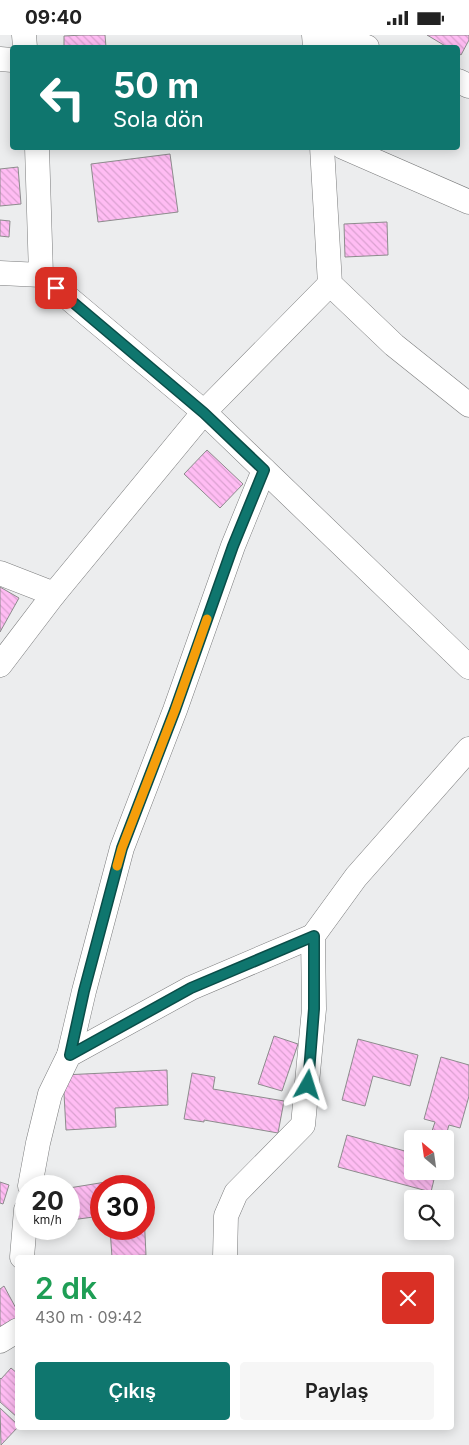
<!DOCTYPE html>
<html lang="tr">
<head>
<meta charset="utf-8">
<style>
  body { margin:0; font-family:Inter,sans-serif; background:#f6f6f6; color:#222; height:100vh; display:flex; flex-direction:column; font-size:19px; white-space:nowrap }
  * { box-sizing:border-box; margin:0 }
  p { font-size:16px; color:#767676 }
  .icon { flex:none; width:28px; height:28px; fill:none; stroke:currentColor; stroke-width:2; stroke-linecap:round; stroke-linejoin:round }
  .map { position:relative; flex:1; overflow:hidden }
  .sheet { position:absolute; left:15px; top:1220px; width:439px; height:175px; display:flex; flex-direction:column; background:#fff; border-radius:5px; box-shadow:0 2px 12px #0003 }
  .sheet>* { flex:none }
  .banner { position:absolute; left:10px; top:10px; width:450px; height:105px; border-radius:5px; box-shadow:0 2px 12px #0003; background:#0f766e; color:#fff; overflow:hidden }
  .needle { width:32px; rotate:331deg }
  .tools { position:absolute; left:404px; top:1095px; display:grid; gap:10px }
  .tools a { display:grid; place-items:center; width:50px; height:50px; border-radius:5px; background:#fff; box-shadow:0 2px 12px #0003; font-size:25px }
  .speed { position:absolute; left:15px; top:1140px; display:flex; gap:10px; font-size:25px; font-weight:700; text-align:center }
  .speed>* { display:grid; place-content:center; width:65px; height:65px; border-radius:50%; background:#fff; box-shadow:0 2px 12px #0003; line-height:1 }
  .speed small { font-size:12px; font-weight:400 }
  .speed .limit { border:8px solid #d22; background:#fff; color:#111 }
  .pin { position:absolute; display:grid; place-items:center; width:42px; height:42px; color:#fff; margin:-21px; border-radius:10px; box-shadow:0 2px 8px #0006 }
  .me { position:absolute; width:55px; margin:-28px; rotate:6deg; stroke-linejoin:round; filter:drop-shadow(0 0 4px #0008) }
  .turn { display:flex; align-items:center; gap:18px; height:105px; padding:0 20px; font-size:22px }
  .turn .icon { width:65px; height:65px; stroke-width:2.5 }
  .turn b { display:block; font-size:35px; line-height:42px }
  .round { display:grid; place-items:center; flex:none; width:52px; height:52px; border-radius:5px; background:#f6f6f6 }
  .headline { display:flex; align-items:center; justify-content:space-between; height:85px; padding:0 20px }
  h1 { font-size:30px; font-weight:600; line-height:38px; color:#1e9e55 }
  .button { display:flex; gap:10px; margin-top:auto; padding:10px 20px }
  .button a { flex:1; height:58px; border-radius:5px; background:#0f766e; color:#fff; font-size:20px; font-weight:600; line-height:58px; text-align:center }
  .button a+a { background:#f6f6f6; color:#222 }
  .status { display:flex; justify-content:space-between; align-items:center; height:35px; padding:0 25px; background:#fff; direction:ltr }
  .status svg { height:14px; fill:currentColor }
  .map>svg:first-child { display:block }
  .building { fill:url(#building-back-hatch); stroke:#8d8c8d }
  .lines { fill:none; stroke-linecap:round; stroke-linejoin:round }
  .street-casing { stroke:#7b7c7d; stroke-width:25 }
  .street { stroke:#fff; stroke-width:24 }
  .route-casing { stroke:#0a4d48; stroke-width:12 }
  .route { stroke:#0f766e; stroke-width:9 }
  .slow { stroke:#f59e0b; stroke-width:9 }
</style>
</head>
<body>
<div class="status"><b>09:40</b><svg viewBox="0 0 49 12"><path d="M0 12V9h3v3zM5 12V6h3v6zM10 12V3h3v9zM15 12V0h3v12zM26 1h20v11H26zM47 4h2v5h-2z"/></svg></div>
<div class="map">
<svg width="469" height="1410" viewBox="0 0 469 1410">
  <defs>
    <pattern id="building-back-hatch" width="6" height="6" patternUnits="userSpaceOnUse" patternTransform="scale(1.25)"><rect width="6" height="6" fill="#ffbcf3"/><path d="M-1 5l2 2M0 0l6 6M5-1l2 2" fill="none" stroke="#daa1d0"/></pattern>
  </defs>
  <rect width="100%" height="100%" fill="#ecedee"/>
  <!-- building -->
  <g class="building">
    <polygon points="83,0 105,0 106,12 64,12 64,1"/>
    <polygon points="427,0 469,0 469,5 461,20 458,18 458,12 447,12"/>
    <polygon points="170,119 178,177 98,187 91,129"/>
    <polygon points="18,132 21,169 0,171 0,134"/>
    <polygon points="0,185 10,186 9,202 0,201"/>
    <polygon points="387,187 388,220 345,222 344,189"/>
    <polygon points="207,415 243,449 220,473 184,439"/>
    <polygon points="0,552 19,563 0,597"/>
    <polygon points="274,1001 298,1009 282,1056 258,1049"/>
    <polygon points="358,1004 418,1020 410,1051 373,1041 365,1071 342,1065"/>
    <polygon points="441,1022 469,1030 469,1061 460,1093 449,1090 445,1104 430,1102 435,1087 424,1084"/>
    <polygon points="167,1035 168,1070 115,1073 116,1092 66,1095 63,1040"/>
    <polygon points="192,1038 215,1042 213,1054 284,1066 278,1098 204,1085 204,1087 184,1084"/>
    <polygon points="347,1100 412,1118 412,1136 436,1136 431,1157 338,1132"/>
    <polygon points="112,1146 113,1151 101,1151 101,1181 71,1185 69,1167 69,1153"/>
    <polygon points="0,1147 9,1150 3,1169 0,1168"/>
    <polygon points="144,1179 146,1220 112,1222 110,1194 144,1194"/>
    <polygon points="4,1251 18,1277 18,1287 0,1296 0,1254"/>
    <polygon points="11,1333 18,1339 18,1383 0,1367 0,1343 1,1344"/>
    <polygon points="0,1373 18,1390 18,1392 1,1410"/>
  </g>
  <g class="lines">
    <defs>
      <g id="street">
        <polyline points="24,0 25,12"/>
        <polyline points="314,0 315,12"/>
        <polyline points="333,0 367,12"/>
        <polyline points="0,24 12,25"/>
        <polyline points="458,46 469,51"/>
        <polyline points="37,112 41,240"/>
        <polyline points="322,112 330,249 394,310 469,370"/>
        <polyline points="343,112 469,167"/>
        <polyline points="0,238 41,240 204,377 469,632"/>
        <polyline points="0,538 54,559"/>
        <polyline points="0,630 54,559 204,377 330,249"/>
        <polyline points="69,1020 84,956 122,813 175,675 233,511 264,435"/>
        <polyline points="30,1151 38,1108 50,1059 69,1020 191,953 313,901"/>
        <polyline points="22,1222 26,1175"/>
        <polyline points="225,1222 226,1181 236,1158 303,1090 314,974 313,901 356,842 469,714"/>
        <polyline points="0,1306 18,1295"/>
      </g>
    </defs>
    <!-- street casing -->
    <use href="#street" class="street-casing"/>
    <!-- street -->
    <use href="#street" class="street"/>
  </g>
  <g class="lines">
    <defs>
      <polyline id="route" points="56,253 204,378 264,435 233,511 175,675 122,813 84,956 70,1020 191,953 314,901 314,974 308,1050"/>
    </defs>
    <!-- route casing -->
    <use href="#route" class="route-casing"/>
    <!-- route -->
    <use href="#route" class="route"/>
    <!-- slow -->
    <polyline class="slow" points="117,831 122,813 175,675 207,584"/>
  </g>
</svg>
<div class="tools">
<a><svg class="needle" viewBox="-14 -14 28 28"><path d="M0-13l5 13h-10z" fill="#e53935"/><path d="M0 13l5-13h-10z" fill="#767676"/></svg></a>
<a><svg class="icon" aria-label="search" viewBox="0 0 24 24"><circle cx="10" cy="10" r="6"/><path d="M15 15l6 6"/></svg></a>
</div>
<div class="speed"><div>20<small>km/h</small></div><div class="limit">30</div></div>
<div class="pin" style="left:56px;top:253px;background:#d93025"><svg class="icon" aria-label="arrive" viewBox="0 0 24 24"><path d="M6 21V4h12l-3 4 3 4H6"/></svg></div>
<svg class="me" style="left:308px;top:1050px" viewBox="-20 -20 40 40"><path d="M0-17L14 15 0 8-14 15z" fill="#0f766e" stroke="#fff" stroke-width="4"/></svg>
<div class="banner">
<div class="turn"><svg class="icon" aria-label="left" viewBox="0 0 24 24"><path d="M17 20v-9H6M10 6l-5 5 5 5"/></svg><div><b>50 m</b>Sola dön</div></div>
</div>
<section class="sheet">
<div class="headline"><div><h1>2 dk</h1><p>430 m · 09:42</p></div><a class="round" style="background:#d93025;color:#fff"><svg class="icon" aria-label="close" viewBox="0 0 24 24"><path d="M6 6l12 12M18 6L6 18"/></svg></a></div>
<div class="button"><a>Çıkış</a><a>Paylaş</a></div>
</section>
</div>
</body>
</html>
